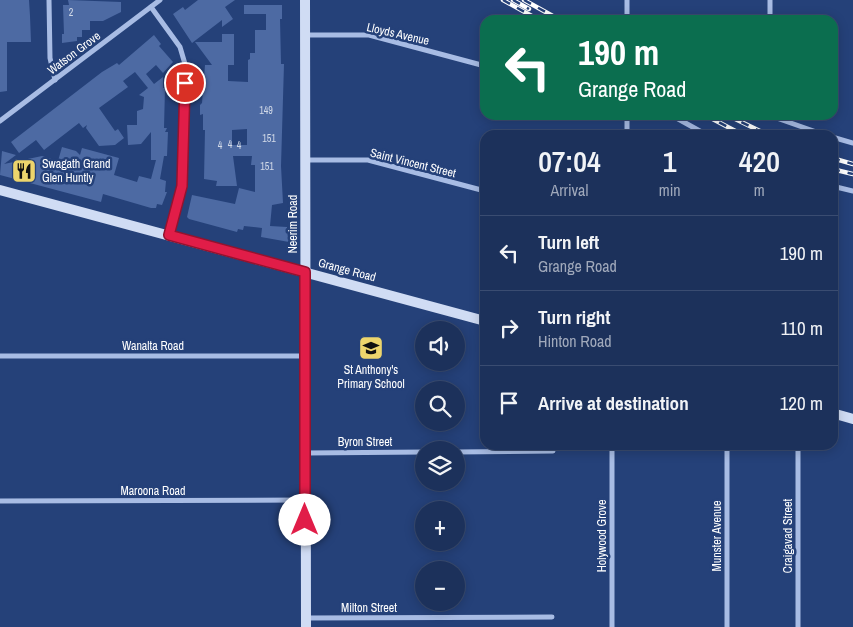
<!DOCTYPE html>
<html lang="en">
<head>
<meta charset="utf-8">
<style>
  body { margin:0; font-family:"Archivo Narrow",sans-serif; background:#293d64; color:#f1f3f6; height:100vh; display:flex; flex-direction:column; font-size:19px; white-space:nowrap }
  * { box-sizing:border-box; margin:0 }
  p { font-size:16px; color:#a0a9bb }
  .icon { flex:none; width:28px; height:28px; fill:none; stroke:currentColor; stroke-width:2; stroke-linecap:round; stroke-linejoin:round }
  .map { position:relative; flex:1; overflow:hidden }
  .panel { position:absolute; left:480px; top:130px; width:358px; height:320px; display:flex; flex-direction:column; background:#1c315b; border-radius:15px; box-shadow:0 2px 12px #0003,0 0 0 1px #3a4c71 }
  .panel>* { flex:none }
  .top-card { position:absolute; left:480px; top:15px; width:358px; height:105px; border-radius:15px; box-shadow:0 2px 12px #0003,0 0 0 1px #3a4c71; background:#0b6e4f; color:#fff; overflow:hidden }
  .fabs { position:absolute; left:415px; top:321px; display:grid; gap:10px }
  .fabs a { display:grid; place-items:center; width:50px; height:50px; border-radius:50%; background:#1c315b; box-shadow:0 2px 12px #0003,0 0 0 1px #3a4c71; font-size:25px }
  .pin { position:absolute; display:grid; place-items:center; width:42px; height:42px; color:#fff; margin:-21px; border:2px solid #fff; border-radius:50%; box-shadow:0 1px 5px #0007 }
  .me { position:absolute; width:55px; margin:-28px; rotate:0deg; stroke-linejoin:round; filter:drop-shadow(0 0 4px #0008) }
  .turn { display:flex; align-items:center; gap:18px; height:105px; padding:0 15px; font-size:22px }
  .turn .icon { width:65px; height:65px; stroke-width:2.5 }
  .turn b { display:block; font-size:35px; line-height:42px }
  .eta { display:flex; justify-content:space-evenly; align-items:center; height:85px; text-align:center }
  .eta b { font-size:30px; font-weight:600; line-height:35px }
  ul { padding:0; list-style:none }
  li { display:flex; align-items:center; gap:15px; height:75px; padding:0 15px; border-top:1px solid #3a4c71 }
  li div { flex:1 }
  li b { display:block; font-size:19px }
  li em { font-style:normal }
  .map>svg:first-child { display:block }
  .building { fill:#4d6aa3; fill-rule:evenodd }
  .lines { fill:none; stroke-linecap:round; stroke-linejoin:round }
  .minor { stroke:#a8bce4; stroke-width:5 }
  .secondary { stroke:#d0dcf4; stroke-width:10 }
  .rail-casing { stroke:#fff; stroke-width:4.5 }
  .rail { stroke:#254179; stroke-width:2.5; stroke-dasharray:8; stroke-linecap:butt }
  .route-casing { stroke:#92132f; stroke-width:12 }
  .route { stroke:#e11d48; stroke-width:9 }
  .labels { text-anchor:middle; dominant-baseline:central; stroke-width:5; stroke-linejoin:round; paint-order:stroke }
  .number-label { font-size:10px; fill:#d2dae8 }
  .street-label { font-size:12px; fill:#fff; stroke:#254179 }
  .poi-label { font-size:12px; fill:#fff; stroke:#254179; text-anchor:start }
</style>
</head>
<body>
<div class="map">
<svg width="853" height="627" viewBox="0 0 853 627">
  <rect width="100%" height="100%" fill="#254179"/>
  <!-- building -->
  <g class="building">
    <polygon points="0,0 29,0 30,16 31,42 7,42 7,91 0,92"/>
    <polygon points="68,0 121,2 121,12 103,21 90,21 90,30 82,30 82,37 77,37 77,41 62,43 62,34 64,34 63,5 69,5"/>
    <polygon points="198,0 235,0 225,7 233,19 222,27 222,20 192,43 173,14 183,7 185,10"/>
    <path d="M244,5H282V19H280L281,64H284L281,166L283,203L272,205L270,226L287,227V233H290L289,242L261,237L262,228L244,226L243,230L238,229L237,232L189,219L187,217L192,195L235,204L239,188L255,192V165H251L252,156H233L237,186H216L217,181L204,179L205,130H203V114L200,115V105L202,103L205,65H212L195,42H222V34H234V65H228V81L248,82V60L250,59V53H255V30H266V14H244ZM247,129V145H232V130Z"/>
    <polygon points="154,35 161,44 159,46 173,62 163,73 156,65 146,74 154,84 163,77 163,88 165,88 164,128 167,128 165,132 168,132 167,156 164,156 160,179 166,181 165,192 167,192 162,205 157,204 156,208 151,208 103,194 101,202 0,175 2,151 16,155 4,164 42,156 58,161 62,147 76,151 80,155 82,148 119,158 114,175 137,182 139,176 151,179 156,160 151,160 151,132 141,144 128,145 127,125 137,125 137,111 143,109 144,97 139,95 148,88 135,72 123,81 128,87 99,108 115,131 118,129 124,138 115,145 99,146 86,128 87,125 83,128 79,123 44,150 36,140 19,153 11,142 102,72 117,63 119,65"/>
  </g>
  <g class="lines">
    <!-- minor -->
    <g class="minor">
      <polyline points="49,0 50,58 55,80"/>
      <polyline points="627,0 627,20"/>
      <polyline points="770,0 770,20"/>
      <polyline points="151,7 180,47 185,64 183,173 169,235"/>
      <polyline points="305,35 369,35 485,66"/>
      <polyline points="627,115 627,135"/>
      <polyline points="671,115 707,135"/>
      <polyline points="768,115 825,135"/>
      <polyline points="0,121 160,0"/>
      <polyline points="832,137 853,143"/>
      <polyline points="305,160 368,160 485,191"/>
      <polyline points="832,186 853,191"/>
      <polyline points="0,356 305,356"/>
      <polyline points="612,445 612,627"/>
      <polyline points="727,445 727,627"/>
      <polyline points="798,445 798,627"/>
      <polyline points="456,452 553,451"/>
      <polyline points="306,453 424,452"/>
      <polyline points="0,501 305,500"/>
      <polyline points="306,618 552,617"/>
    </g>
    <!-- secondary -->
    <g class="secondary">
      <polyline points="305,0 306,627"/>
      <polyline points="0,190 485,321"/>
      <polyline points="832,413 853,419"/>
    </g>
    <defs>
      <g id="rail">
        <polyline points="503,0 539,20"/>
        <polyline points="513,0 529,9"/>
        <polyline points="524,0 560,20"/>
        <polyline points="705,115 743,135"/>
        <polyline points="727,115 768,135"/>
        <polyline points="832,158 853,164"/>
        <polyline points="832,169 853,174"/>
      </g>
    </defs>
    <!-- rail casing -->
    <use href="#rail" class="rail-casing"/>
    <!-- rail -->
    <use href="#rail" class="rail"/>
  </g>
  <g class="lines">
    <defs>
      <polyline id="route" points="185,83 182,186 169,235 305,272 305,520"/>
    </defs>
    <!-- route casing -->
    <use href="#route" class="route-casing"/>
    <!-- route -->
    <use href="#route" class="route"/>
  </g>
  <!-- icons -->
  <defs>
    <symbol id="restaurant-square" viewBox="-11 -11 22 22"><rect x="-9" y="-9" width="18" height="18" rx="4" fill="#edd56c" stroke="#254179"/><path d="M-5-6h1v4h1v-4h1v4h1v-4h1v5L-1.5 .5V6h-2V.5L-5-1ZM5-6V6H3V1.5H1.5Q1.5-4 5-6Z" fill="#111"/></symbol>
    <symbol id="school-square" viewBox="-11 -11 22 22"><rect x="-9" y="-9" width="18" height="18" rx="4" fill="#edd56c" stroke="#254179"/><path d="M0-5L7-2L0 1L-7-2ZM-4 1L0 2.5L4 1V4Q0 6-4 4Z" fill="#111"/></symbol>
  </defs>
  <g fill-rule="evenodd">
    <use href="#restaurant-square" x="10" y="157" width="28" height="28"/>
    <use href="#school-square" x="357" y="334" width="28" height="28"/>
  </g>
  <g class="labels">
    <!-- number labels -->
    <g class="number-label">
      <text x="71" y="12">2</text>
      <text x="266" y="110">149</text>
      <text x="269" y="138">151</text>
      <text x="230" y="144">4</text>
      <text x="220" y="145">4</text>
      <text x="239" y="145">4</text>
      <text x="267" y="166">151</text>
    </g>
    <!-- street labels -->
    <g class="street-label">
      <text transform="translate(398 34) rotate(13)">Lloyds Avenue</text>
      <text transform="translate(74 53) rotate(-37)">Watson Grove</text>
      <text transform="translate(413 163) rotate(14)">Saint Vincent Street</text>
      <text transform="translate(293 224) rotate(-90)">Neerim Road</text>
      <text transform="translate(347 270) rotate(15)">Grange Road</text>
      <text x="153" y="346">Wanalta Road</text>
      <text x="365" y="442">Byron Street</text>
      <text x="153" y="491">Maroona Road</text>
      <text transform="translate(602 536) rotate(-90)">Holywood Grove</text>
      <text transform="translate(717 536) rotate(-90)">Munster Avenue</text>
      <text transform="translate(788 536) rotate(-90)">Craigavad Street</text>
      <text x="369" y="608">Milton Street</text>
    </g>
    <!-- poi labels -->
    <g class="poi-label">
      <text x="42" y="164">Swagath Grand<tspan x="42" dy="14">Glen Huntly</tspan></text>
      <text x="371" y="370" text-anchor="middle">St Anthony's<tspan x="371" dy="14">Primary School</tspan></text>
    </g>
  </g>
</svg>
<div class="fabs">
<a><svg class="icon" aria-label="sound" viewBox="0 0 24 24"><path d="M4 9h4l5-4v14l-5-4H4zM17 9q2 3 0 6"/></svg></a>
<a><svg class="icon" aria-label="search" viewBox="0 0 24 24"><circle cx="10" cy="10" r="6"/><path d="M15 15l6 6"/></svg></a>
<a><svg class="icon" aria-label="layers" viewBox="0 0 24 24"><path d="M12 4l9 5-9 5-9-5zM3 14l9 5 9-5"/></svg></a>
<a>+</a>
<a>−</a>
</div>
<div class="pin" style="left:185px;top:83px;background:#d93025"><svg class="icon" aria-label="arrive" viewBox="0 0 24 24"><path d="M6 21V4h12l-3 4 3 4H6"/></svg></div>
<svg class="me" style="left:305px;top:520px" viewBox="-20 -20 40 40"><circle r="19" fill="#fff"/><path d="M0-13L10 11 0 6-10 11z" fill="#e11d48"/></svg>
<div class="top-card">
<div class="turn"><svg class="icon" aria-label="left" viewBox="0 0 24 24"><path d="M17 20v-9H6M10 6l-5 5 5 5"/></svg><div><b>190 m</b>Grange Road</div></div>
</div>
<section class="panel">
<div class="eta">
<div><b>07:04</b><p>Arrival</p></div>
<div><b>1</b><p>min</p></div>
<div><b>420</b><p>m</p></div>
</div>
<ul>
<li><svg class="icon" aria-label="left" viewBox="0 0 24 24"><path d="M17 20v-9H6M10 6l-5 5 5 5"/></svg><div><b>Turn left</b><p>Grange Road</p></div><em>190 m</em></li>
<li><svg class="icon" aria-label="right" viewBox="0 0 24 24"><path d="M7 20v-9h11M14 6l5 5-5 5"/></svg><div><b>Turn right</b><p>Hinton Road</p></div><em>110 m</em></li>
<li><svg class="icon" aria-label="arrive" viewBox="0 0 24 24"><path d="M6 21V4h12l-3 4 3 4H6"/></svg><div><b>Arrive at destination</b></div><em>120 m</em></li>
</ul>
</section>
</div>
</body>
</html>
